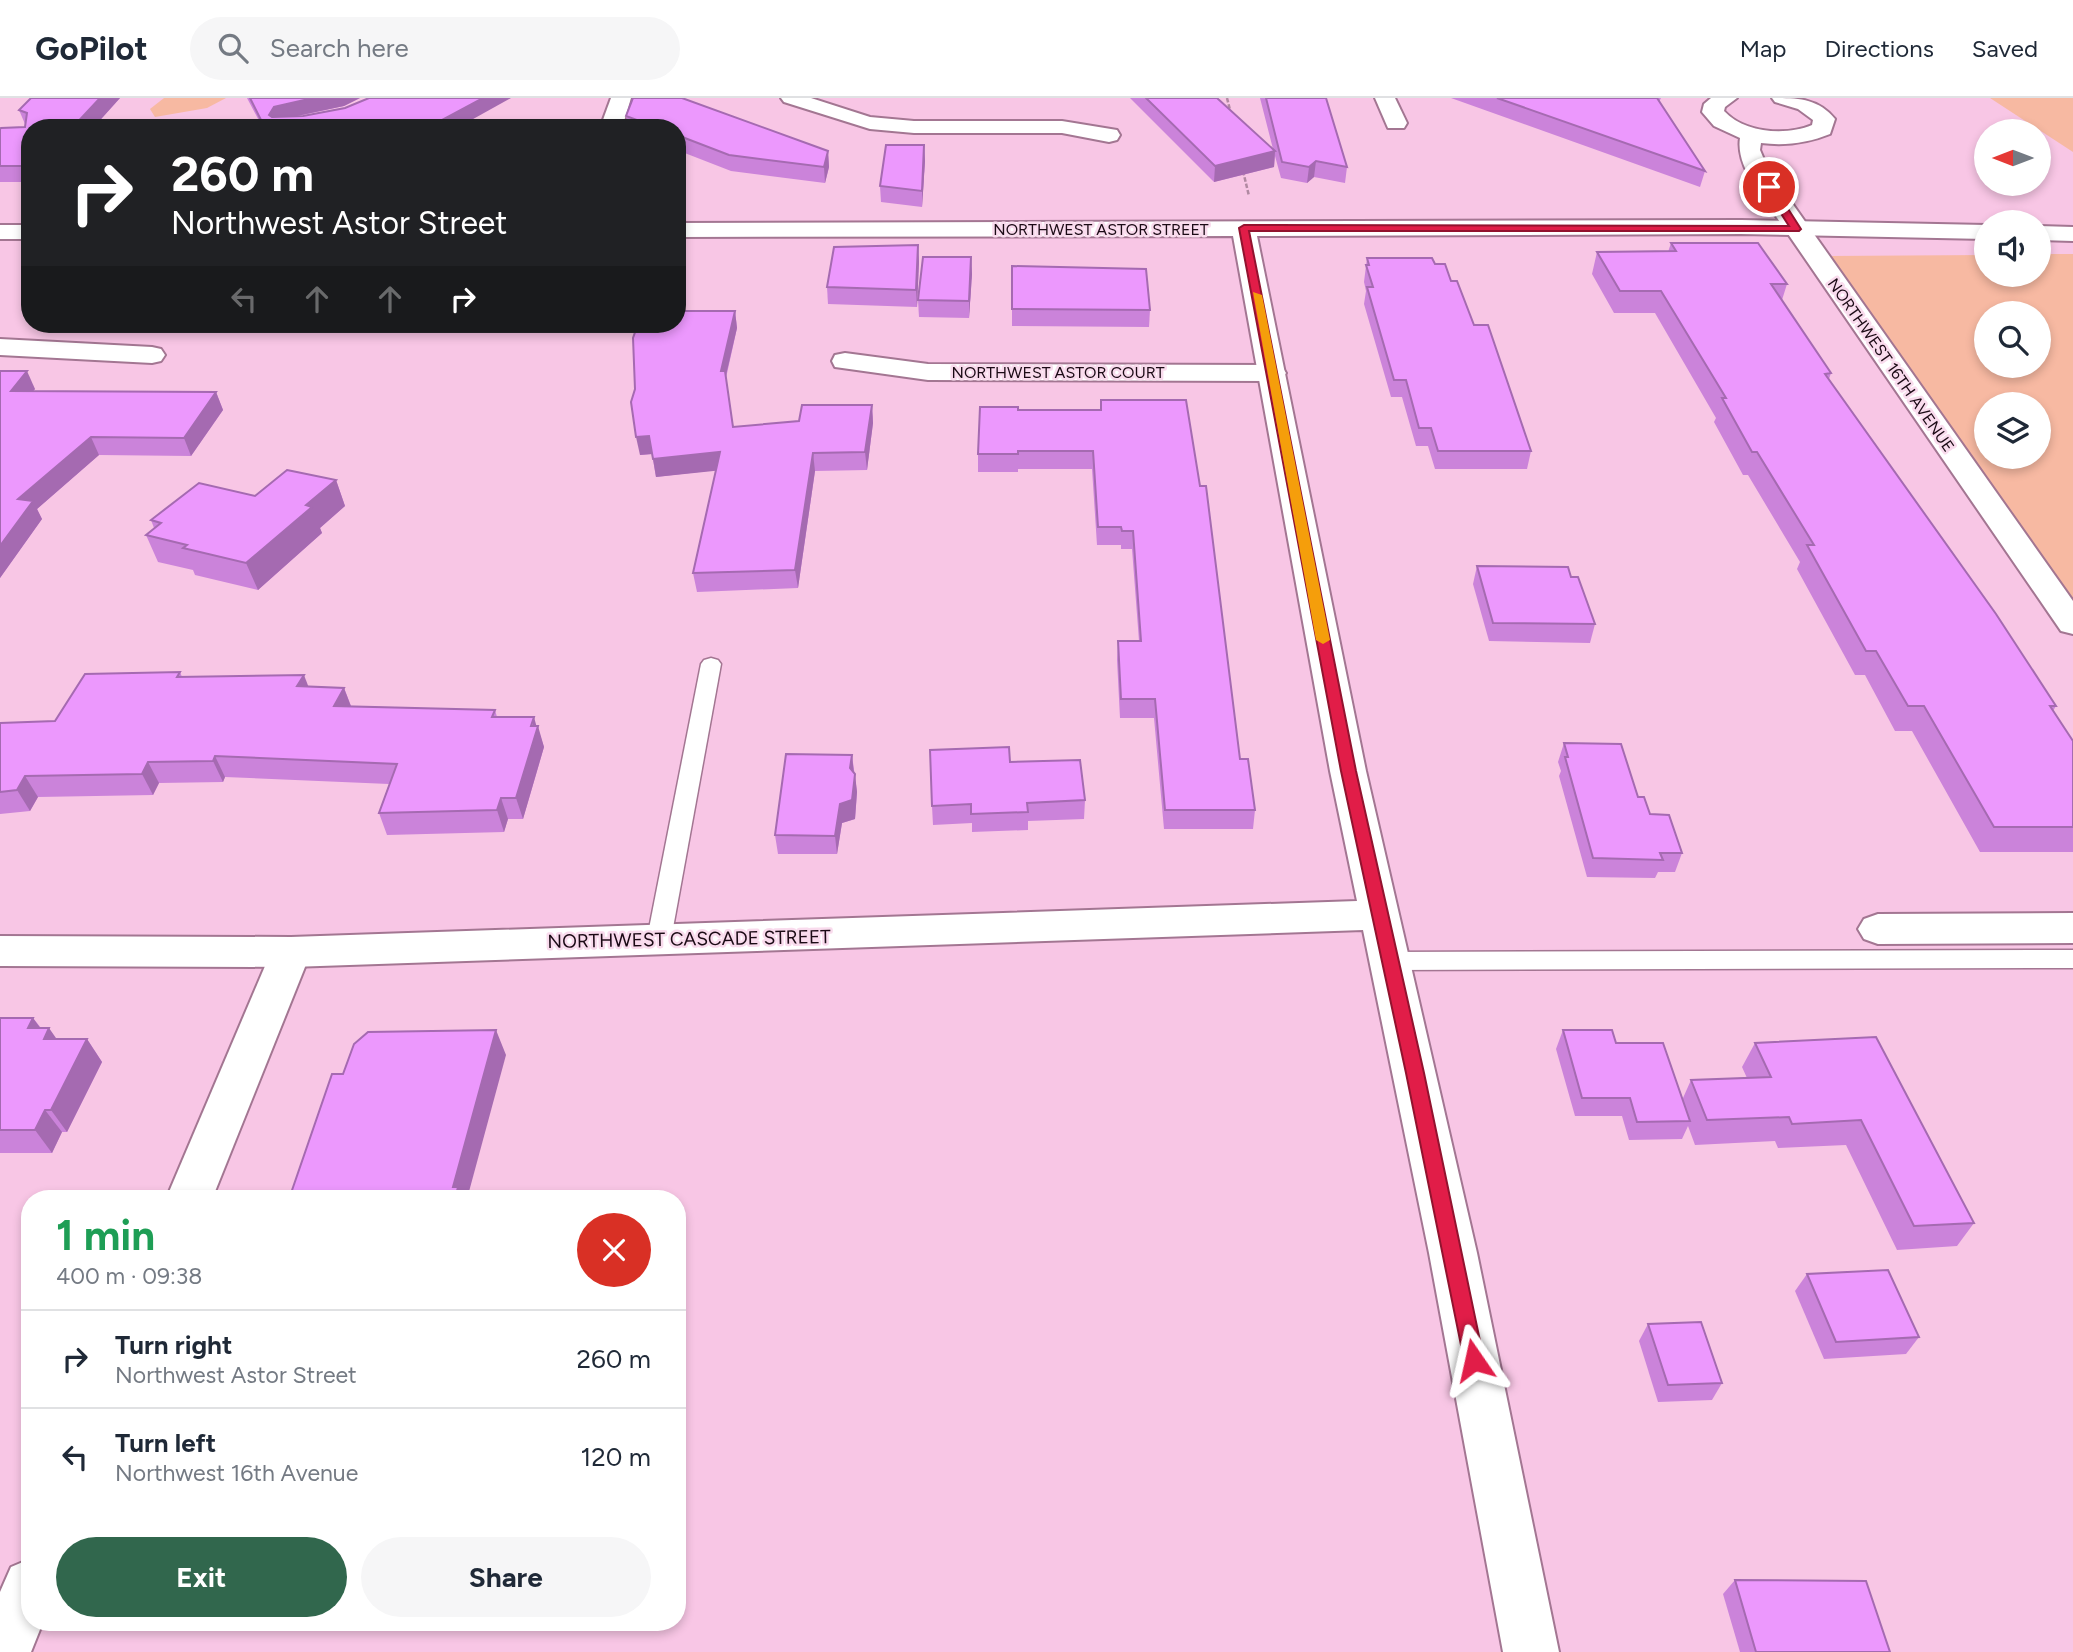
<!DOCTYPE html>
<html lang="en">
<head>
<meta charset="utf-8">
<style>
  body { margin:0; font-family:Figtree,sans-serif; background:#f6f6f7; color:#1f2937; height:100vh; display:flex; flex-direction:column; font-size:26px; white-space:nowrap }
  * { box-sizing:border-box; margin:0 }
  p { font-size:23px; color:#747a83 }
  .icon { flex:none; width:38px; height:38px; fill:none; stroke:currentColor; stroke-width:2; stroke-linecap:round; stroke-linejoin:round }
  .map { position:relative; flex:1; overflow:hidden }
  .drawer { position:absolute; left:21px; top:1092px; width:665px; height:441px; display:flex; flex-direction:column; background:#fff; border-radius:28px; box-shadow:0 4px 10px #0003 }
  .drawer>* { flex:none }
  .banner { position:absolute; left:21px; top:21px; width:665px; height:214px; border-radius:28px; box-shadow:0 4px 10px #0003; background:#202124; color:#fff; overflow:hidden }
  .needle { width:46px; rotate:270deg }
  .fabs { position:absolute; left:1974px; top:21px; display:grid; gap:14px }
  .fabs a { display:grid; place-items:center; width:77px; height:77px; border-radius:50%; background:#fff; box-shadow:0 4px 10px #0003; font-size:35px }
  .pin { position:absolute; display:grid; place-items:center; width:60px; height:60px; color:#fff; margin:-30px; border:4px solid #fff; border-radius:50%; box-shadow:0 2px 7px #0007 }
  .me { position:absolute; width:77px; margin:-38px; rotate:349deg; stroke-linejoin:round; filter:drop-shadow(0 0 5px #0008) }
  .turn { display:flex; align-items:center; gap:24px; height:147px; padding:0 35px; font-size:32px }
  .turn .icon { width:91px; height:91px; stroke-width:2.5 }
  .turn b { display:block; font-size:49px; line-height:60px }
  .lanes { display:flex; align-items:center; height:66px; padding:0 35px; background:#0003; justify-content:center; gap:35px; direction:ltr }
  .lanes .off { opacity:.35 }
  .round { display:grid; place-items:center; flex:none; width:74px; height:74px; border-radius:37px; background:#f6f6f7 }
  .headline { display:flex; align-items:center; justify-content:space-between; height:119px; padding:0 35px }
  h1 { font-size:42px; font-weight:700; line-height:52px; color:#1e9e55 }
  .action { display:flex; gap:14px; margin-top:auto; padding:14px 35px }
  .action a { flex:1; height:80px; border-radius:42px; background:#31674d; color:#fff; font-size:28px; font-weight:700; line-height:80px; text-align:center }
  .action a+a { background:#f6f6f7; color:#1f2937 }
  ul { padding:0; list-style:none }
  li { display:flex; align-items:center; gap:21px; height:98px; padding:0 35px; border-top:2px solid #e0e1e3 }
  li div { flex:1 }
  li b { display:block; font-size:26px }
  li em { font-style:normal }
  header { display:flex; align-items:center; gap:42px; box-sizing:border-box; height:98px; padding:0 35px; background:#fff; border-bottom:2px solid #e0e1e3 }
  header strong { font-size:33px }
  nav { display:flex; gap:38px; margin-inline-start:auto; font-size:24px }
  .search { width:490px; height:63px; background:#f6f6f7; display:flex; align-items:center; gap:18px; box-sizing:border-box; padding:0 24px; border-radius:38px; color:#747a83; font-size:26px }
  .map>svg:first-child { display:block }
  .green { fill:#f7b9a2; fill-rule:evenodd }
  .lines { fill:none; stroke-linecap:round; stroke-linejoin:round }
  .lane-casing { stroke:#a37692; stroke-width:3 }
  .street-casing { stroke:#a37692; stroke-width:4 }
  .secondary-casing { stroke:#a37692; stroke-width:4 }
  .path { stroke:#b189a2; stroke-width:2.5; stroke-dasharray:4.5 2; stroke-linecap:butt }
  .lane { fill:#fff; fill-rule:evenodd }
  .street { fill:#fff; fill-rule:evenodd }
  .secondary { fill:#fff; fill-rule:evenodd }
  .wall { fill:#cb83da }
  .shaded-wall { fill:#a56ab1 }
  .building { fill:#ec98fd; stroke:#a56ab1; stroke-width:2 }
  .route { fill:#e11d48; stroke:#92132f; stroke-width:2 }
  .slow { fill:#f59e0b }
  .labels { text-anchor:middle; dominant-baseline:central; stroke-width:5; stroke-linejoin:round; paint-order:stroke }
  .far-street-label { font-size:16px; fill:#1b0a15; stroke:#f9dbed }
  .street-label { font-size:19px; fill:#1b0a15; stroke:#f9dbed }
</style>
</head>
<body>
<header>
<strong>GoPilot</strong>
<div class="search"><svg class="icon" aria-label="search" viewBox="0 0 24 24"><circle cx="10" cy="10" r="6"/><path d="M15 15l6 6"/></svg>Search here</div>
<nav><a>Map</a><a>Directions</a><a>Saved</a></nav>
</header>
<div class="map">
<svg width="2073" height="1554" viewBox="0 0 2073 1554">
  <rect width="100%" height="100%" fill="#f8c6e5"/>
  <!-- green -->
  <g class="green">
    <polygon points="164,0 226,0 207,10 155,19 150,11"/>
    <polygon points="1990,0 2073,0 2073,54"/>
    <path d="M2039,156H2073V507L1827,158L1986,157V177H2039ZM1986,215H2039V268H1986ZM1986,306H2039V359H1986Z"/>
  </g>
  <g class="lines">
    <defs>
      <g id="lane">
        <polygon points="711,560 718,562 721,566 671,841 667,847 659,850 651,847 647,841 701,566 704,562"/>
        <polygon points="2073,852 2073,870 1389,872 1381,869 1377,863 1381,857 1389,854"/>
      </g>
      <g id="street">
        <polygon points="781,0 811,0 870,19 914,23 1062,23 1117,32 1120,37 1117,42 1109,44 1062,35 914,35 870,31 784,4"/>
        <polygon points="1375,0 1395,0 1407,25 1404,30 1388,30"/>
        <path d="M1711,0H1737L1725,9L1724,13C1744,35 1786,38 1812,27L1813,22L1798,11L1775,4L1772,0C1797,0 1818,0 1835,21L1830,36C1808,45 1785,48 1761,45L1760,52L1768,71L2073,503V536L2061,533L1784,130C1768,105 1735,71 1740,40L1714,28L1702,14L1704,6Z"/>
        <polygon points="0,241 152,249 161,251 165,257 161,263 152,265 0,257"/>
        <polygon points="845,255 928,266 1272,267 1282,269 1286,275 1282,281 1272,283 928,282 835,269 832,263 835,257"/>
        <polygon points="2073,815 2073,845 1878,846 1864,841 1858,831 1864,821 1878,816"/>
        <polygon points="291,839 305,843 311,854 212,1101 166,1101 271,854 277,843"/>
        <polygon points="30,1461 30,1524 43,1524 31,1554 0,1554 0,1494 11,1469"/>
      </g>
      <g id="secondary">
        <polygon points="611,0 631,0 622,30 600,30"/>
        <polygon points="1741,122 1986,127 1986,141 1741,136 1257,138 1366,673 1477,1155 1559,1554 1503,1554 1429,1155 1363,832 291,869 0,868 0,838 291,839 1357,803 1330,673 1233,138 677,139 677,125"/>
        <rect x="0" y="127" width="30" height="14"/>
        <polygon points="2039,128 2073,129 2073,143 2039,142"/>
      </g>
    </defs>
    <!-- lane casing -->
    <use href="#lane" class="lane-casing"/>
    <!-- street casing -->
    <use href="#street" class="street-casing"/>
    <!-- secondary casing -->
    <use href="#secondary" class="secondary-casing"/>
    <!-- path -->
    <g class="path">
      <polyline points="1227,0 1231,16"/>
      <polyline points="1243,73 1249,98"/>
    </g>
    <!-- lane -->
    <use href="#lane" class="lane"/>
    <!-- street -->
    <use href="#street" class="street"/>
    <!-- secondary -->
    <use href="#secondary" class="secondary"/>
  </g>
  <!-- wall -->
  <g class="wall">
    <polygon points="31,0 120,0 93,30 30,30 30,84 0,84 0,31 25,29 25,26 19,12"/>
    <polygon points="247,0 360,0 344,8 298,18 457,30 263,30"/>
    <polygon points="633,0 682,0 828,53 829,69 825,85 731,73 677,52 677,30 628,30 626,18"/>
    <polygon points="1130,0 1217,0 1273,51 1260,0 1326,0 1347,69 1345,85 1314,79 1307,85 1281,80 1275,58 1274,69 1214,84"/>
    <polygon points="1451,0 1661,0 1659,4 1705,73 1700,89"/>
    <polygon points="924,47 925,63 922,109 881,104 880,88"/>
    <polygon points="1671,145 1787,186 1782,202 1831,275 1829,281 2056,608 2053,613 2073,643 2073,754 1980,754 1912,633 1895,633 1865,577 1855,577 1797,471 1800,464 1748,377 1743,377 1714,324 1716,320 1655,215 1614,215 1592,176 1597,154 1668,154"/>
    <polygon points="918,147 919,164 917,209 828,206 827,189"/>
    <polygon points="971,159 972,176 969,220 919,219 918,202"/>
    <polygon points="1367,160 1435,166 1451,183 1474,227 1531,353 1527,371 1435,371 1428,348 1416,348 1402,299 1391,299 1364,206 1366,193 1364,184"/>
    <polygon points="1012,168 1150,212 1149,229 1012,228"/>
    <polygon points="735,213 737,230 726,280 733,329 799,323 872,307 873,325 867,372 815,373 798,490 697,494 693,475 716,372 656,379 652,356 640,357"/>
    <polygon points="0,273 35,291 33,293 216,294 223,312 191,358 99,357 37,411 42,421 0,480"/>
    <polygon points="1101,302 1240,661 1255,712 1253,731 1164,731 1154,620 1120,620 1117,562 1118,543 1139,543 1132,451 1121,451 1121,447 1097,447 1092,371 1018,371 1018,374 978,374 978,356 1018,312 1101,312"/>
    <polygon points="336,382 345,408 320,430 322,435 258,492 195,477 193,472 158,464 146,437 154,430 151,422 255,398"/>
    <polygon points="1477,468 1571,479 1595,526 1590,545 1489,543 1473,486"/>
    <polygon points="180,574 182,579 308,588 344,590 351,608 495,612 497,619 537,628 544,649 523,721 508,721 504,734 387,737 379,715 389,686 225,679 223,684 159,685 153,697 38,699 30,713 0,716 0,625 55,623"/>
    <polygon points="1564,645 1638,699 1650,716 1682,755 1675,774 1658,774 1655,780 1587,779 1559,678 1561,673 1558,664"/>
    <polygon points="852,657 857,694 855,721 842,725 837,756 778,756 775,737"/>
    <polygon points="1010,664 1085,702 1084,721 1028,723 1028,732 972,734 972,725 933,727 932,708"/>
    <polygon points="0,920 33,920 41,930 56,941 87,941 102,964 67,1034 62,1034 52,1055 0,1055"/>
    <polygon points="1563,932 1616,945 1683,1000 1691,982 1747,980 1742,969 1755,945 1876,939 1974,1125 1957,1148 1897,1152 1846,1047 1778,1050 1775,1043 1695,1047 1688,1028 1682,1041 1629,1042 1622,1018 1575,1018 1556,951"/>
    <polygon points="1807,1176 1919,1239 1906,1256 1824,1261 1795,1193"/>
    <polygon points="1648,1226 1722,1285 1712,1302 1658,1304 1639,1243"/>
    <polygon points="1735,1482 1890,1554 1740,1554 1723,1496"/>
  </g>
  <!-- shaded-wall -->
  <g class="shaded-wall">
    <polygon points="100,0 120,0 93,30 72,30"/>
    <polygon points="313,0 360,0 344,8 278,22 269,17 274,9"/>
    <polygon points="483,0 511,0 457,30 442,30 440,23"/>
    <polygon points="924,47 925,63 922,109 922,93"/>
    <polygon points="828,53 829,69 825,85 824,69"/>
    <polygon points="1275,53 1274,69 1214,84 1215,68"/>
    <polygon points="1316,63 1314,79 1307,85 1309,69"/>
    <polygon points="918,147 919,164 917,209 916,192"/>
    <polygon points="971,159 972,176 969,220 969,203"/>
    <polygon points="735,213 737,230 723,290 721,273"/>
    <polygon points="27,273 35,291 19,310 11,293"/>
    <polygon points="216,294 223,312 191,358 184,340"/>
    <polygon points="872,307 873,325 867,372 865,354"/>
    <polygon points="649,338 652,356 640,357 636,339"/>
    <polygon points="91,339 99,357 37,411 42,421 0,480 0,448 18,401"/>
    <polygon points="720,354 723,372 656,379 653,361"/>
    <polygon points="813,355 815,373 798,490 795,472"/>
    <polygon points="336,382 345,408 320,430 322,435 258,492 246,465 306,407"/>
    <polygon points="304,577 312,598 297,588"/>
    <polygon points="344,590 352,611 334,608"/>
    <polygon points="534,619 537,630 538,628 544,649 523,721 516,700"/>
    <polygon points="852,657 854,676 850,670"/>
    <polygon points="215,658 225,679 223,684 213,663"/>
    <polygon points="148,664 159,685 153,697 142,676"/>
    <polygon points="855,676 857,694 855,721 842,725 837,756 835,738 840,706"/>
    <polygon points="25,678 38,699 30,713 17,692"/>
    <polygon points="501,700 508,721 504,734 497,712"/>
    <polygon points="33,920 46,938 49,930 65,953 28,930"/>
    <polygon points="496,932 506,957 467,1101 455,1101 453,1089"/>
    <polygon points="87,941 102,964 67,1034 51,1012"/>
    <polygon points="45,1012 62,1034 52,1055 35,1032"/>
  </g>
  <!-- building -->
  <g class="building">
    <polygon points="31,0 100,0 72,30 30,30 30,68 0,68 0,31 1,30 25,29 27,15 19,12"/>
    <polygon points="250,0 313,0 274,9 269,17 272,19 303,18 345,10 369,0 483,0 440,23 448,28 443,30 265,30"/>
    <polygon points="633,0 682,0 828,53 824,69 729,57 677,37 677,30 658,30 626,18"/>
    <polygon points="1146,0 1217,0 1275,53 1215,68"/>
    <polygon points="1266,0 1326,0 1347,69 1316,63 1309,69 1282,64"/>
    <polygon points="1497,0 1657,0 1705,73"/>
    <polygon points="886,47 924,47 922,93 880,88"/>
    <polygon points="1671,145 1758,145 1787,186 1771,186 1831,275 1825,276 1996,516 2056,608 2050,608 2073,643 2073,729 1994,729 1924,608 1908,608 1876,553 1866,553 1807,447 1814,447 1757,354 1752,354 1722,300 1726,300 1661,193 1620,193 1597,154 1676,153"/>
    <polygon points="918,147 916,192 827,189 834,149"/>
    <polygon points="923,159 971,159 969,203 918,202"/>
    <polygon points="1367,160 1432,160 1435,166 1445,166 1451,183 1457,183 1474,227 1488,227 1531,353 1438,353 1431,330 1419,330 1406,282 1394,282 1367,189 1373,189 1366,167 1369,167"/>
    <polygon points="1012,168 1146,171 1150,212 1012,211"/>
    <polygon points="677,213 735,213 721,273 725,273 733,329 799,323 802,307 872,307 865,354 813,355 795,472 693,475 720,354 653,361 649,338 636,339 631,304 635,291 633,240 638,226 677,226"/>
    <polygon points="0,273 27,273 11,293 216,294 184,340 91,339 18,401 33,403 0,448"/>
    <polygon points="1101,302 1186,302 1200,388 1206,388 1240,661 1248,661 1255,712 1165,712 1155,601 1121,601 1118,543 1141,543 1133,433 1122,433 1121,429 1098,429 1093,353 1018,353 1018,356 978,356 980,309 1018,309 1018,312 1101,312"/>
    <polygon points="287,372 336,382 306,407 312,409 246,465 183,450 187,447 146,437 161,425 151,422 199,385 255,398"/>
    <polygon points="1477,468 1568,469 1571,479 1578,479 1595,526 1493,525"/>
    <polygon points="180,574 177,579 304,577 297,588 344,590 334,608 495,612 492,619 534,619 531,628 538,628 516,700 501,700 497,712 379,715 397,666 215,658 213,663 148,664 142,676 25,678 17,692 0,694 0,625 55,623 85,576"/>
    <polygon points="1564,645 1621,646 1638,699 1644,699 1650,716 1669,717 1682,755 1660,755 1663,762 1593,760 1565,659 1568,659"/>
    <polygon points="1009,649 1010,664 1080,662 1085,702 1027,705 1028,714 971,716 971,706 932,708 930,652"/>
    <polygon points="786,656 852,657 850,670 855,676 852,702 840,706 835,738 775,737"/>
    <polygon points="0,920 33,920 28,930 49,930 44,941 87,941 51,1012 45,1012 35,1032 0,1032"/>
    <polygon points="496,932 453,1089 458,1089 455,1101 289,1101 332,976 343,976 354,946 368,934"/>
    <polygon points="1563,932 1612,932 1616,945 1663,945 1690,1023 1637,1024 1630,1000 1582,1000"/>
    <polygon points="1876,939 1974,1125 1914,1128 1861,1022 1792,1026 1789,1019 1707,1022 1691,982 1771,979 1755,945"/>
    <polygon points="1888,1172 1919,1239 1836,1244 1807,1176"/>
    <polygon points="1701,1224 1722,1285 1668,1287 1648,1226"/>
    <polygon points="1735,1482 1866,1483 1890,1554 1756,1554"/>
  </g>
  <!-- route -->
  <polygon class="route" points="1769,86 1774,89 1801,131 1799,133 1249,133 1356,673 1424,975 1484,1262 1481,1268 1474,1271 1467,1268 1464,1262 1406,975 1341,673 1239,130 1244,127 1789,128 1764,89"/>
  <!-- slow -->
  <polygon class="slow" points="1253,194 1262,197 1330,542 1323,546 1316,542"/>
  <g class="labels">
    <!-- far-street labels -->
    <g class="far-street-label">
      <text x="1101" y="131">NORTHWEST ASTOR STREET</text>
      <text transform="translate(1891 267) rotate(55)">NORTHWEST 16TH AVENUE</text>
      <text x="1058" y="274">NORTHWEST ASTOR COURT</text>
    </g>
    <!-- street labels -->
    <g class="street-label">
      <text transform="translate(689 841) rotate(-1)">NORTHWEST CASCADE STREET</text>
    </g>
  </g>
</svg>
<div class="fabs">
<a><svg class="needle" viewBox="-14 -14 28 28"><path d="M0-13l5 13h-10z" fill="#e53935"/><path d="M0 13l5-13h-10z" fill="#747a83"/></svg></a>
<a><svg class="icon" aria-label="sound" viewBox="0 0 24 24"><path d="M4 9h4l5-4v14l-5-4H4zM17 9q2 3 0 6"/></svg></a>
<a><svg class="icon" aria-label="search" viewBox="0 0 24 24"><circle cx="10" cy="10" r="6"/><path d="M15 15l6 6"/></svg></a>
<a><svg class="icon" aria-label="layers" viewBox="0 0 24 24"><path d="M12 4l9 5-9 5-9-5zM3 14l9 5 9-5"/></svg></a>
</div>
<div class="pin" style="left:1769px;top:89px;background:#d93025"><svg class="icon" aria-label="arrive" viewBox="0 0 24 24"><path d="M6 21V4h12l-3 4 3 4H6"/></svg></div>
<svg class="me" style="left:1474px;top:1262px" viewBox="-20 -20 40 40"><path d="M0-17L14 15 0 8-14 15z" fill="#e11d48" stroke="#fff" stroke-width="4"/></svg>
<div class="banner">
<div class="turn"><svg class="icon" aria-label="right" viewBox="0 0 24 24"><path d="M7 20v-9h11M14 6l5 5-5 5"/></svg><div><b>260 m</b>Northwest Astor Street</div></div>
<div class="lanes"><svg class="icon off" aria-label="left" viewBox="0 0 24 24"><path d="M17 20v-9H6M10 6l-5 5 5 5"/></svg><svg class="icon off" aria-label="ahead" viewBox="0 0 24 24"><path d="M12 20V5M6 11l6-6 6 6"/></svg><svg class="icon off" aria-label="ahead" viewBox="0 0 24 24"><path d="M12 20V5M6 11l6-6 6 6"/></svg><svg class="icon" aria-label="right" viewBox="0 0 24 24"><path d="M7 20v-9h11M14 6l5 5-5 5"/></svg></div>
</div>
<section class="drawer">
<div class="headline"><div><h1>1 min</h1><p>400 m · 09:38</p></div><a class="round" style="background:#d93025;color:#fff"><svg class="icon" aria-label="close" viewBox="0 0 24 24"><path d="M6 6l12 12M18 6L6 18"/></svg></a></div>
<ul>
<li><svg class="icon" aria-label="right" viewBox="0 0 24 24"><path d="M7 20v-9h11M14 6l5 5-5 5"/></svg><div><b>Turn right</b><p>Northwest Astor Street</p></div><em>260 m</em></li>
<li><svg class="icon" aria-label="left" viewBox="0 0 24 24"><path d="M17 20v-9H6M10 6l-5 5 5 5"/></svg><div><b>Turn left</b><p>Northwest 16th Avenue</p></div><em>120 m</em></li>
</ul>
<div class="action"><a>Exit</a><a>Share</a></div>
</section>
</div>
</body>
</html>
